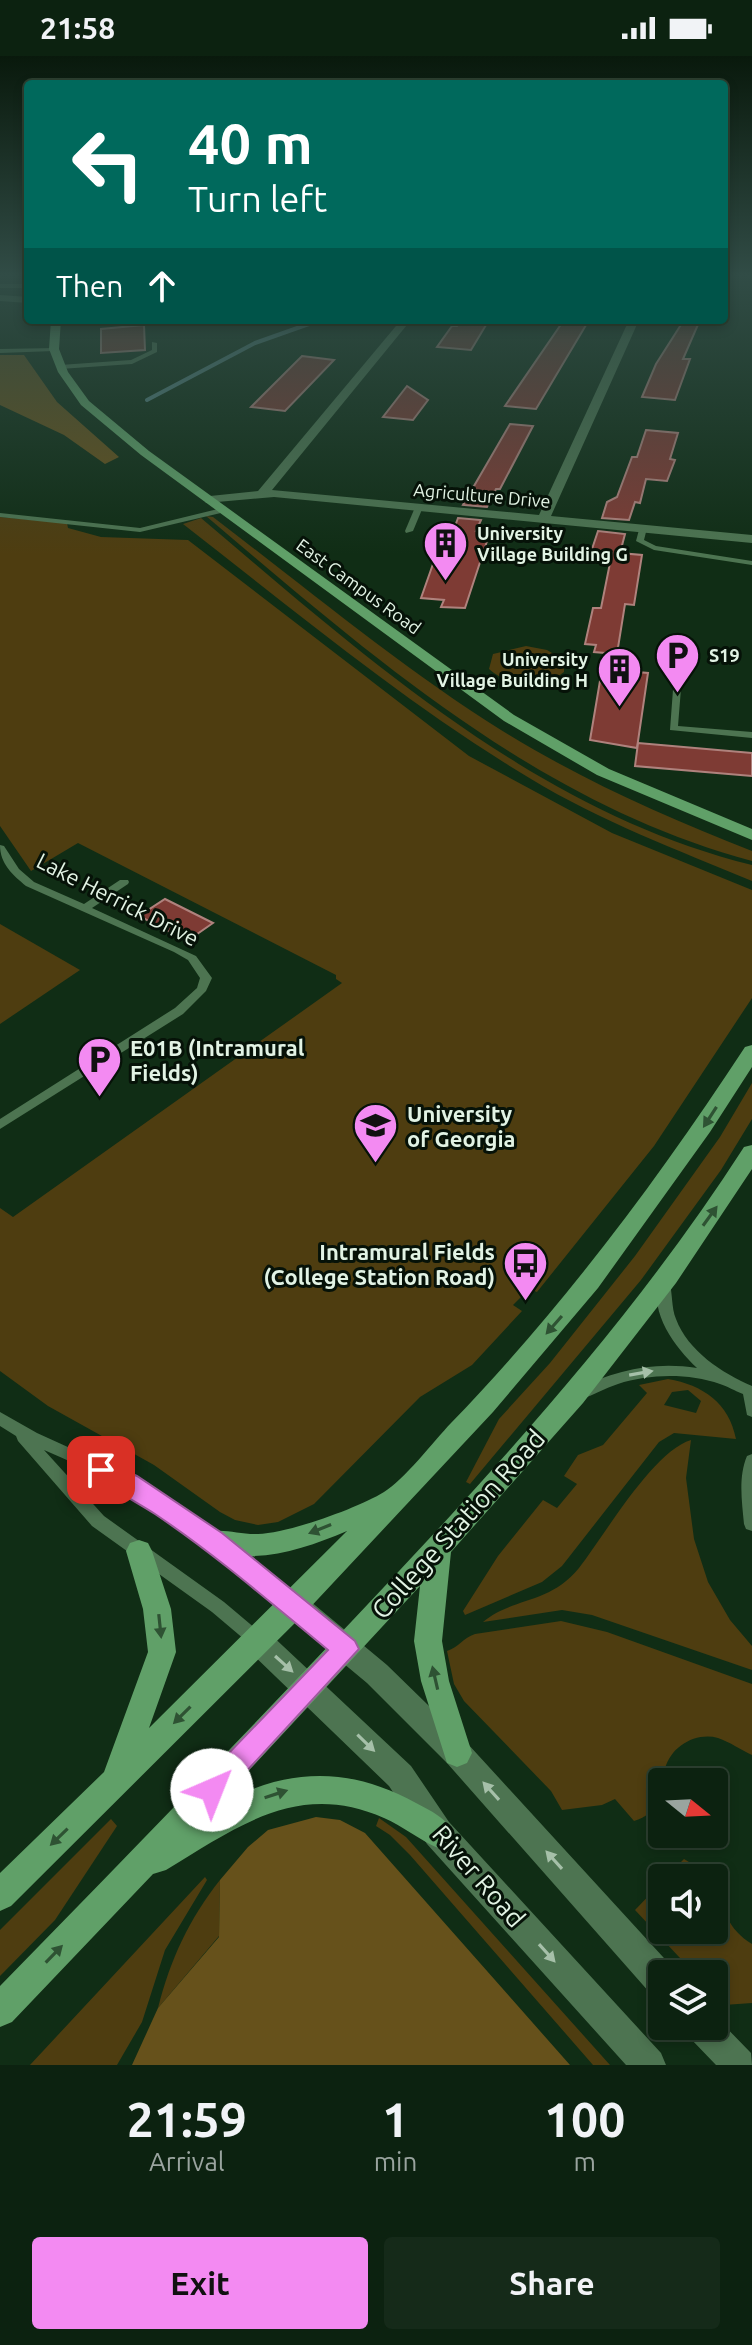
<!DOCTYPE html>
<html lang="en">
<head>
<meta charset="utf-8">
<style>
  body { margin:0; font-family:Ubuntu,sans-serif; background:#152a19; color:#f1f3f6; height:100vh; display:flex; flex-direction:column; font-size:30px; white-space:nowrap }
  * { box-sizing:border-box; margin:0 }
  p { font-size:26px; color:#9aa49f }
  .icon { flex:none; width:44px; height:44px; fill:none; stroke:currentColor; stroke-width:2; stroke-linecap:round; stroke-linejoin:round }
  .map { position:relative; height:2009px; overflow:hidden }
  .details { display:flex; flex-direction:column; background:#0c2210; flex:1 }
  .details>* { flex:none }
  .banner { position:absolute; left:24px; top:24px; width:704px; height:244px; border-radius:8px; box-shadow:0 4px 12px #0003,0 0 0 2px #2c3f30; background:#00695c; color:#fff; overflow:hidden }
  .needle { width:52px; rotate:108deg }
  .buttons { position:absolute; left:648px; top:1712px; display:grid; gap:16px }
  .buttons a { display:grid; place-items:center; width:80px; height:80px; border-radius:8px; background:#0c2210; box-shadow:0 4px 12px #0003,0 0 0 2px #2c3f30; font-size:40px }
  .pin { position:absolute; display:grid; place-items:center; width:68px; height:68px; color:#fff; margin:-34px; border-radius:16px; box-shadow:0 4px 12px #0006 }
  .me { position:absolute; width:88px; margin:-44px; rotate:44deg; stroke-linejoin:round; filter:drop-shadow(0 0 6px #0008) }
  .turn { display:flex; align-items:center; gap:28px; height:168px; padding:0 32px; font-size:36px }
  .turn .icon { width:104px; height:104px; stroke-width:2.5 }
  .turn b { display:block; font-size:56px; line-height:68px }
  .then { display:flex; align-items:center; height:76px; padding:0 32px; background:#0003; gap:16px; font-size:30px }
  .eta { display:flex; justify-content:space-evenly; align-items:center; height:136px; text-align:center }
  .eta b { font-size:48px; font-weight:600; line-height:56px }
  .button { display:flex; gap:16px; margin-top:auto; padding:16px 32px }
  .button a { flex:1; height:92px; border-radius:8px; background:#f38af2; color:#111; font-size:32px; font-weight:600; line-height:92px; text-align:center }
  .button a+a { background:#152a19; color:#f1f3f6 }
  .status { display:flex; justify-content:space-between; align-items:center; height:56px; padding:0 40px; background:#0c2210; direction:ltr }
  .status svg { height:22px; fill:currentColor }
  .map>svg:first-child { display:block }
  .green { fill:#4e3d10; fill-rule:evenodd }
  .forest { fill:#66511b }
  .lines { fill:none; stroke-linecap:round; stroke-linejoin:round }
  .stream { stroke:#568181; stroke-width:4 }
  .building { fill:#7e3b34; stroke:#af827d; stroke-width:2 }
  .service { fill:#4d7451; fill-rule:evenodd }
  .minor { fill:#4d7451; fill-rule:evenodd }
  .secondary { fill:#60a068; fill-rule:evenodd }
  .oneway { fill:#2e5233 }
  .oneway2 { fill:#a6c0a9 }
  .route { fill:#f38af2; stroke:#9e5a9d; stroke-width:2 }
  .labels { text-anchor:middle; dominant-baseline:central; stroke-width:6; stroke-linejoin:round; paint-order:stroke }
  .far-street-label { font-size:18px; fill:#e2f3e4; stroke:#061208 }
  .far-poi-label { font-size:18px; font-weight:bold; fill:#e2f3e4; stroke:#061208; text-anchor:start }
  .street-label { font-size:22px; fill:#e2f3e4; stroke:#061208 }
  .poi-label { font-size:22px; font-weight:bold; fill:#e2f3e4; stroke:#061208; text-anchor:start }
  .near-street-label { font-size:26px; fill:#e2f3e4; stroke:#061208 }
</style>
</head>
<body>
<div class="status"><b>21:58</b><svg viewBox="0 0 49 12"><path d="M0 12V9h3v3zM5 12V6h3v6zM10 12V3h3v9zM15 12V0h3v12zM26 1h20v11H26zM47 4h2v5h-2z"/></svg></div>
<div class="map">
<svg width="752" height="2009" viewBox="0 0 752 2009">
  <rect width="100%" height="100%" fill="#102d15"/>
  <!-- green -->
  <g class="green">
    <path d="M206,460L213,461C305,531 403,613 501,674C580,723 665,761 752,795V805C539,748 371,600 206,460Z"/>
    <polygon points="0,461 67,467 68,472 101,481 188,484 469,700 612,777 752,834 752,942 654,1090 537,1236 529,1233 513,1249 522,1255 472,1309 420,1341 314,1448 278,1466 258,1469 235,1464 220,1456 154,1409 48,1350 0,1315 0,1152 13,1161 342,927 336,923 336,919 78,787 31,815 0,770"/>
    <path d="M201,462C366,602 537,756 752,809V825C678,794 600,765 531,723C409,650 296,556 183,468Z"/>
    <path d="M526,590L547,594L564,604V616C543,632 508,631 489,613L493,598Z"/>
    <polygon points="0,868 80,914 0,968"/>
    <polygon points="752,1027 752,1063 721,1114 641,1224 470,1428 466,1426 499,1363 550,1307 635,1200 720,1081"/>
    <path d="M668,1323C703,1329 729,1347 736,1383L674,1377L659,1386L562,1510L542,1526L465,1559L463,1555L498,1500L543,1444L557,1452L577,1428L564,1420L578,1399L603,1389L647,1337L639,1329ZM688,1334L701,1345L696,1357L664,1349L672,1336Z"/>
    <path d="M691,1384L686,1422L694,1483L708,1526L730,1564L752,1590V1614L592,1559L562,1554L483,1566C512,1541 549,1549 579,1512C604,1480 653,1395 691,1384Z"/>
    <path d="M561,1565L607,1576L752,1628V1699C741,1694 730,1686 718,1682C696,1676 671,1690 665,1713C659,1735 663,1756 634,1765L615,1743L602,1749L562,1754L551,1735L464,1645L454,1628L447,1595C459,1591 463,1582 475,1578Z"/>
    <polygon points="379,1762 406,1781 610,2009 593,2009 410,1799 390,1779 376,1770"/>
    <polygon points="111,1763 117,1770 55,1864 0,1920 0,1874"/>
    <path d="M684,1803L722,1826C719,1852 729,1874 752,1888V1947L724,1949L714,1939V1918H695L635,1854L662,1826V1874H714V1822H665Z"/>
    <polygon points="205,1821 207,1824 165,1894 142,1966 117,2009 30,2009"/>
    <path d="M220,1824L219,1880L158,1952C170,1904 189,1863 220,1824Z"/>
  </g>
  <!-- forest -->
  <g class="forest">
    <polygon points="0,299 24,299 57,346 119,401 105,408 64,379 0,349"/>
    <polygon points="316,1761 340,1764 365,1777 570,2009 132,2009 158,1952 219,1881 220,1824 248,1791 268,1774"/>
  </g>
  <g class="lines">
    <!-- stream -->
    <polyline class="stream" points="147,344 255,287 320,264"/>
  </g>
  <!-- building -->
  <g class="building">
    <polygon points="462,264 489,264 471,294 437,291 452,270 457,270"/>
    <polygon points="564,264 589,264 536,353 505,350"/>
    <polygon points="684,264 700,264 683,303 690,303 675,344 642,341 656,308"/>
    <polygon points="144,269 145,294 101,297 101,273"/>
    <polygon points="302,300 334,304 285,355 251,351"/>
    <polygon points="407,330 428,344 413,364 383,361"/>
    <polygon points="510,368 533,370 500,433 496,433 487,451 463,449"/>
    <polygon points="646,374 678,377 670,403 675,404 667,425 646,423 640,447 635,446 629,464 602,462 607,446 617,441 632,401 637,401"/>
    <polygon points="458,462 481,464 476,475 490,476 465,552 441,551 444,544 421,542 433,508 441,509"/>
    <polygon points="598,475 625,478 620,497 642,499 634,549 625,548 617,598 594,596 596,589 585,588 593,552 601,552 612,497 591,496"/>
    <polygon points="602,613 648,617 637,692 590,684"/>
    <polygon points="638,687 752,697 752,720 635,710"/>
    <polygon points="165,843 213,867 187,885 139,860"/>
  </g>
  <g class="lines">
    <!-- service -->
    <g class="service">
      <rect x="0" y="228" width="28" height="4"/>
      <polygon points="152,286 157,287 157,296 132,308 60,313 57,311 60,309 131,304 152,294"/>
      <polygon points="56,292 54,295 0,297 0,293"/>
      <polygon points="416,449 423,451 413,475 406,477 405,475"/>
      <polygon points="222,452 225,452 225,456 140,476 0,461 0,457 140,472"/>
      <polygon points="640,470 647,472 644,484 656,490 752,505 752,509 654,494 636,485"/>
      <polygon points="678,617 682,620 678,670 752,676 752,682 670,674 674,620"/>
      <path d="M0,789L4,790L19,813L34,826L84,848L120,824H128L129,826L128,828L92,852L196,900L212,922L206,935L183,958L0,1073V1063L175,952L197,932L200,922L188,904L174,896L26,830C13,819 0,808 0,789Z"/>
      <path d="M664,1224L669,1225C673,1237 671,1251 676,1263C688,1295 722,1317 752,1330V1361L747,1359L743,1338C735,1335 727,1330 720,1328C688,1317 649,1318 618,1328C605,1332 594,1339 582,1343L577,1341L575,1337L577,1333C615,1314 655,1305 697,1312C675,1291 649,1257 659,1225Z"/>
      <path d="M0,1356L37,1377L103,1407L135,1424L198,1467L299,1543L301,1548L299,1553L293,1555L287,1553C230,1510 174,1461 111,1426C90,1414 67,1404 44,1394L104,1460L224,1546L263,1579L265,1584L263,1589L257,1592L251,1589L212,1556L92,1470L18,1385L16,1380L0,1370Z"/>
      <path d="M752,1398V1475L746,1473L744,1468C742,1446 738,1421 747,1400Z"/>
    </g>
    <!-- minor -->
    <g class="minor">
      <polygon points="0,239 28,241 28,247 0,245"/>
      <polygon points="401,264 411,264 272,434 539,459 629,264 639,264 551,460 752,479 752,487 274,441 206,447 204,444 210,440 258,435"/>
      <polygon points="294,1537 304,1540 387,1609 467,1687 674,1913 675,1918 662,1918 662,1941 650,1937 447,1707 367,1627 284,1558 280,1549 284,1540"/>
      <polygon points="257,1571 267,1575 411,1710 449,1766 661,1997 666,2009 626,2009 427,1788 389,1730 247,1593 243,1584 247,1575"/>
      <polygon points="714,1959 751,1997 752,2009 716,2009 690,1982 685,1970 714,1970"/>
    </g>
    <!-- secondary -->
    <g class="secondary">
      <polygon points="51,264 61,264 59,293 68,316 89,345 149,395 514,659 609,713 752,773 752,784 597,719 504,665 141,399 81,349 58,316 49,293"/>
      <path d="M752,989V1011L710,1076L598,1232L493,1356L304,1558L11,1850L0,1855V1817L104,1716L148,1596L143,1553L126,1495L130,1487L139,1484L148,1487L152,1495L171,1553L176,1596L149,1672L347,1475C302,1494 254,1510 205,1493L201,1485L205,1477C221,1471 240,1479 258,1478C289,1477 358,1452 384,1436C403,1425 434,1385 451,1367C562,1252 658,1124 745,991Z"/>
      <path d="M752,1089V1113L676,1227L583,1347L451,1496L442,1585L449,1625L472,1697L467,1707L457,1711L447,1707L421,1625L414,1585L420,1530L216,1750C285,1712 347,1709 416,1747C431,1755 447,1762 453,1777L449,1788L438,1792C419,1784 403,1770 384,1762C298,1724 237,1771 166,1814L153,1818L12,1966L0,1971V1930C118,1809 236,1688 352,1565C494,1415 632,1265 744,1091Z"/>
    </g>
  </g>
  <!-- one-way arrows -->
  <defs><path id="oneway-solid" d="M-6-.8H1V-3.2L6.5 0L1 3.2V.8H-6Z" transform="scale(2)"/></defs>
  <g class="oneway">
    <use href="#oneway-solid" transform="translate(710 1061) rotate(123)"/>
    <use href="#oneway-solid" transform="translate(710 1160) rotate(-54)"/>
    <use href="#oneway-solid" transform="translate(554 1269) rotate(131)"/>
    <use href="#oneway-solid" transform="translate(320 1473) rotate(158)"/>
    <use href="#oneway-solid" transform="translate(160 1570) rotate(84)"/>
    <use href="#oneway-solid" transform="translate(435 1622) rotate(-103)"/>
    <use href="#oneway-solid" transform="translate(182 1659) rotate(135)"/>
    <use href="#oneway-solid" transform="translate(276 1738) rotate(-18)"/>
    <use href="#oneway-solid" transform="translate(59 1781) rotate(136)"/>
    <use href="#oneway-solid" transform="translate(54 1898) rotate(-46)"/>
  </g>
  <g class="oneway2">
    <use href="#oneway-solid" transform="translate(641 1317) rotate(-10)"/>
    <use href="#oneway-solid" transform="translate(284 1608) rotate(42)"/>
    <use href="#oneway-solid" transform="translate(366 1687) rotate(44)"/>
    <use href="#oneway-solid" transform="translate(491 1735) rotate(-132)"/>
    <use href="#oneway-solid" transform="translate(554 1804) rotate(-132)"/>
    <use href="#oneway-solid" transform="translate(547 1897) rotate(48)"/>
  </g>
  <!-- sky -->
  <linearGradient id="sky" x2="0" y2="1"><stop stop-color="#09190c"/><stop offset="0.44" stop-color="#314c46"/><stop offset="1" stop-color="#314c46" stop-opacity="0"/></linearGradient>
  <rect width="752" height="498" fill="url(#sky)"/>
  <!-- route -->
  <path class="route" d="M101,1405L137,1420L222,1477L355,1585L359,1593L221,1743L212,1747L202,1743L198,1734L202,1725L328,1594C271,1547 216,1499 155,1458C142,1449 93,1423 89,1414L93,1407Z"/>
  <!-- icons -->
  <defs>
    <symbol id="building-pin" viewBox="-11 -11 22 30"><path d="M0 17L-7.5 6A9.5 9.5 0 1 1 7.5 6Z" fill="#f38af2" stroke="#061208"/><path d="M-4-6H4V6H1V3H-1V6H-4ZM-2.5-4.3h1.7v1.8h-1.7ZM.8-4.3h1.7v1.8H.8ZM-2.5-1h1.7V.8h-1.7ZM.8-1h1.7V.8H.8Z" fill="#111"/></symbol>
    <symbol id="parking-pin" viewBox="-11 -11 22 30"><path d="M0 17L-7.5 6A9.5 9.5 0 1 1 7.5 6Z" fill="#f38af2" stroke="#061208"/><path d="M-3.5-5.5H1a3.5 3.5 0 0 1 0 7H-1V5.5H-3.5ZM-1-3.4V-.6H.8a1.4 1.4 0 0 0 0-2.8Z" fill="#111"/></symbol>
    <symbol id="university-pin" viewBox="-11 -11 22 30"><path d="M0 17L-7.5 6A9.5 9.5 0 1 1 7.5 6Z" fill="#f38af2" stroke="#061208"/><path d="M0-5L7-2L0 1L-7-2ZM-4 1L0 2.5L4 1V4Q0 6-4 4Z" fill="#111"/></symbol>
    <symbol id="bus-pin" viewBox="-11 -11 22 30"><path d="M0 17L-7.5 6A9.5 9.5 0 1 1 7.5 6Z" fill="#f38af2" stroke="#061208"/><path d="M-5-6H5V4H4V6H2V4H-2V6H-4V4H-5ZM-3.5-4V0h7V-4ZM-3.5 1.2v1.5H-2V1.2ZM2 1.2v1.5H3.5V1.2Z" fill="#111"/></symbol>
  </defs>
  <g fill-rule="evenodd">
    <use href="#building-pin" x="420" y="462" width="51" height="69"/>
    <use href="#parking-pin" x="652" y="574" width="51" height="69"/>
    <use href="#building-pin" x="594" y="588" width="51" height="69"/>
    <use href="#parking-pin" x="74" y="978" width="51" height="69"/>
    <use href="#university-pin" x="350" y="1044" width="51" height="69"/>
    <use href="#bus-pin" x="500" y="1182" width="51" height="69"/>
  </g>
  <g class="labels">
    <!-- far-street labels -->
    <g class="far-street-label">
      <text transform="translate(482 439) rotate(5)">Agriculture Drive</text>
      <text transform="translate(359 530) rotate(36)">East Campus Road</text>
    </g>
    <!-- far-poi labels -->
    <g class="far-poi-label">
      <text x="477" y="477">University<tspan x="477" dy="21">Village Building G</tspan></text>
      <text x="709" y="599">S19</text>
      <text x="588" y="603" text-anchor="end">University<tspan x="588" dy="21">Village Building H</tspan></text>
    </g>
    <!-- street labels -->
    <g class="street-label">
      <text transform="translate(118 843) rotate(27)">Lake Herrick Drive</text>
    </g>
    <!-- poi labels -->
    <g class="poi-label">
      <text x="130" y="991">E01B (Intramural<tspan x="130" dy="25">Fields)</tspan></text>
      <text x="407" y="1057">University<tspan x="407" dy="25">of Georgia</tspan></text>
      <text x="495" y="1195" text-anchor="end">Intramural Fields<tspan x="495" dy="25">(College Station Road)</tspan></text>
    </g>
    <!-- near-street labels -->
    <g class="near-street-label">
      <text transform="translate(458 1468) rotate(-48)">College Station Road</text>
      <text transform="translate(479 1820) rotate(49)">River Road</text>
    </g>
  </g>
</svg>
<div class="buttons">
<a><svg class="needle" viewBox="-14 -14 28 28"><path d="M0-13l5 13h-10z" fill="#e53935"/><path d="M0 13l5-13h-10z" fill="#9aa49f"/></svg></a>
<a><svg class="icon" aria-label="sound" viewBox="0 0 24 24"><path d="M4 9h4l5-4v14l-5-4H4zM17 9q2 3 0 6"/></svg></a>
<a><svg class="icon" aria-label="layers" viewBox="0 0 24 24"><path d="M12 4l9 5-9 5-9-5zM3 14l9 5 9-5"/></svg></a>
</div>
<div class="pin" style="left:101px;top:1414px;background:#d93025"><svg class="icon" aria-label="arrive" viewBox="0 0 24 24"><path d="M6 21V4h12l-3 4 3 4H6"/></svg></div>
<svg class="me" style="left:212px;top:1734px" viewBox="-20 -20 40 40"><circle r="19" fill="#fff"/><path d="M0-13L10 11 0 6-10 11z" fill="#f38af2"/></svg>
<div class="banner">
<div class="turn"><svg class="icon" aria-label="left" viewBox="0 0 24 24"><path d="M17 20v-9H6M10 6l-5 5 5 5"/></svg><div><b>40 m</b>Turn left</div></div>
<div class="then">Then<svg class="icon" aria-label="ahead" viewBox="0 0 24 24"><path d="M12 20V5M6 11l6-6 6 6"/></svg></div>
</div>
</div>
<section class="details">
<div class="eta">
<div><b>21:59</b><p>Arrival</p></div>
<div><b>1</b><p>min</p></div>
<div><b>100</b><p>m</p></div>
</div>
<div class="button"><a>Exit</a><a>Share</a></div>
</section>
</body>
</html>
